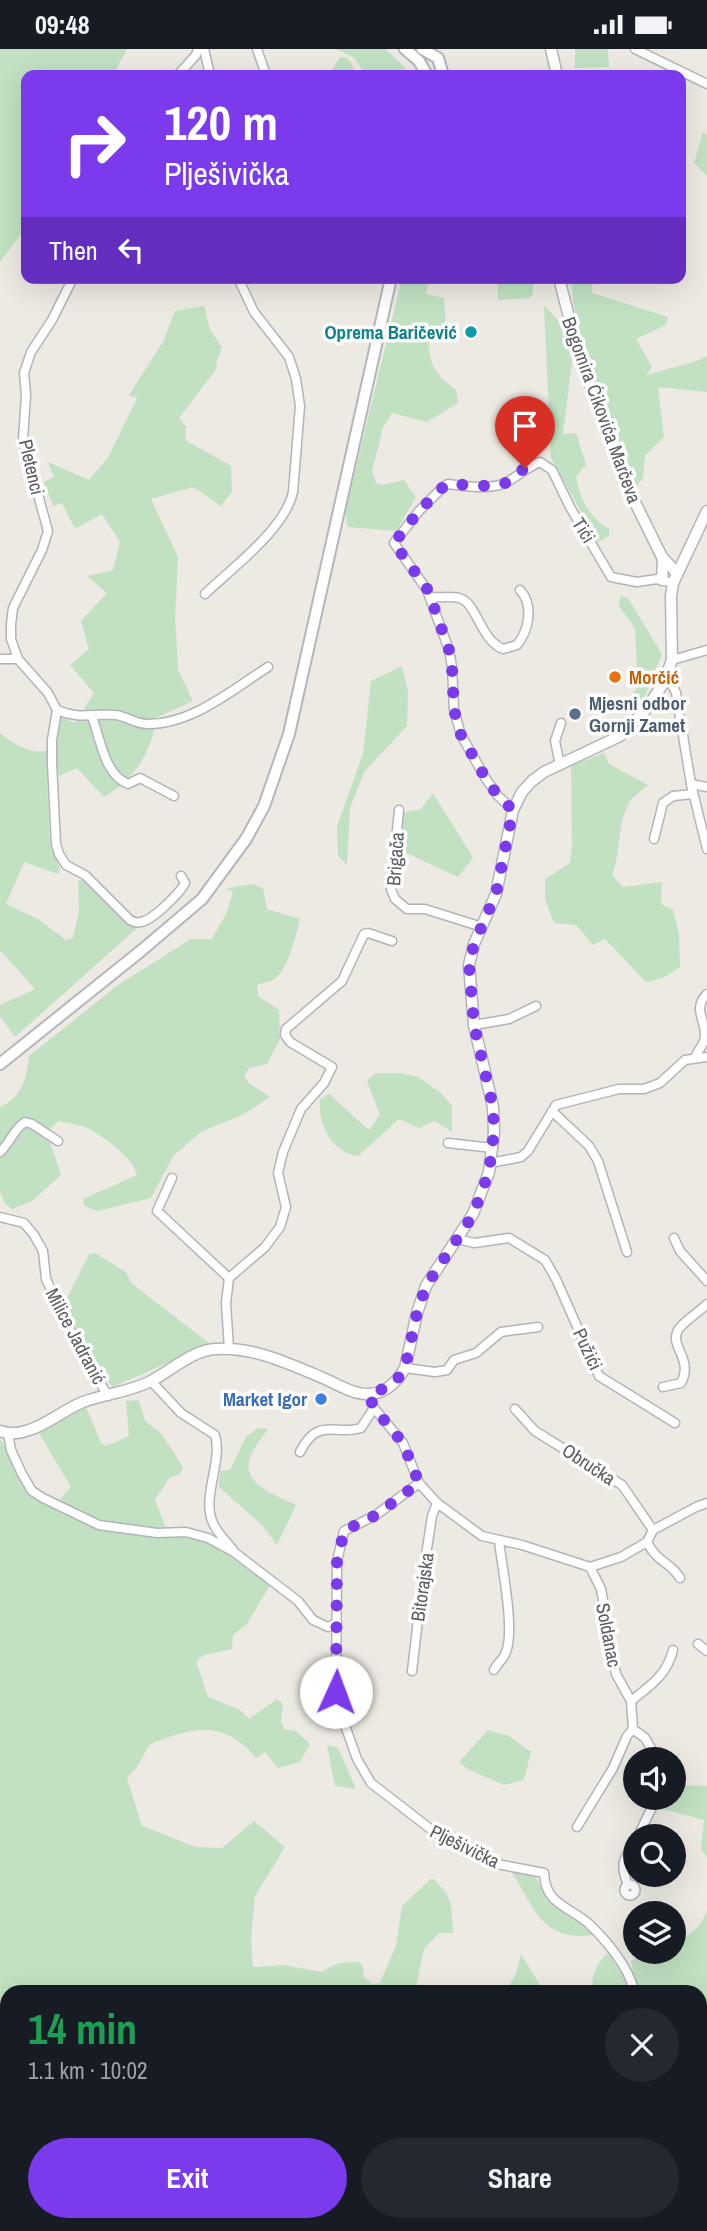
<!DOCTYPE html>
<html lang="en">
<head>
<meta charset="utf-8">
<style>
  body { margin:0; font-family:"Archivo Narrow",sans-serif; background:#242831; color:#f1f3f6; height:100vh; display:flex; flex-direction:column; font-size:26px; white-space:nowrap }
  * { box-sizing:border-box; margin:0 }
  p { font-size:23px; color:#9ea1a6 }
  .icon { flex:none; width:38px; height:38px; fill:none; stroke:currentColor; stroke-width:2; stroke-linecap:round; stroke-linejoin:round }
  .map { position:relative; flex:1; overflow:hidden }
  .side { position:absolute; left:0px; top:1936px; width:707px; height:247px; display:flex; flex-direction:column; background:#171b24; border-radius:21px 21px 0 0; box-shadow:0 7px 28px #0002 }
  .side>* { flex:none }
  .hud { position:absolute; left:21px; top:21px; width:665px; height:214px; border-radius:14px; box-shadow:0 7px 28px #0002; background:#7c3aed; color:#fff; overflow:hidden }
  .fabs { position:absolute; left:623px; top:1698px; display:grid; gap:14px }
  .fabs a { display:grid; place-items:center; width:63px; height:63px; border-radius:50%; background:#171b24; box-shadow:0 7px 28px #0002; font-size:35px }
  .pin { position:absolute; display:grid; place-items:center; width:60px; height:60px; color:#fff; margin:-72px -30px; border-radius:50% 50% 50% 0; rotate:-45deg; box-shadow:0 0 7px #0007 }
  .pin .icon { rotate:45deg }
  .me { position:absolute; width:77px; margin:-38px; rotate:2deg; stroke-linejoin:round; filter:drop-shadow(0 0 5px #0008) }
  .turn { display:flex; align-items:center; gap:24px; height:147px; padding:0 28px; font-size:32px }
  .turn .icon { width:91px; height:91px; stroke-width:2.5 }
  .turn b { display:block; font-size:49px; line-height:60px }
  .then { display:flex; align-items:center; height:66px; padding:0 28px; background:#0003; gap:14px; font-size:26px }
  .round { display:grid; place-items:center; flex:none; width:74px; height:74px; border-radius:37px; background:#242831 }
  .head { display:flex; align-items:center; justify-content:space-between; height:119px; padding:0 28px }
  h1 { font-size:42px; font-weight:700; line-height:52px; color:#1e9e55 }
  .action { display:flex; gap:14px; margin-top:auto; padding:14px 28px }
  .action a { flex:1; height:80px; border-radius:42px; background:#7c3aed; color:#fff; font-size:28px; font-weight:700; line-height:80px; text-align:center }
  .action a+a { background:#242831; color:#f1f3f6 }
  .status { display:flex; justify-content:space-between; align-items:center; height:49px; padding:0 35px; background:#171b24; direction:ltr }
  .status svg { height:19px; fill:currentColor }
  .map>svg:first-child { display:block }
  .green { fill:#c1e1c2 }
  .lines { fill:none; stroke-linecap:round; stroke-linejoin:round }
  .minor-casing { stroke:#b3b4b8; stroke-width:11 }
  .tertiary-casing { stroke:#b3b4b8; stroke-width:13 }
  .secondary-casing { stroke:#b4b6bb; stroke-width:14 }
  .minor { stroke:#fff; stroke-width:8 }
  .tertiary { stroke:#fff; stroke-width:10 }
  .secondary { stroke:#fff; stroke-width:10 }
  .route { stroke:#7c3aed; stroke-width:12; stroke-dasharray:0 21.6 }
  .culture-dot { fill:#0f9aa8; stroke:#fff; stroke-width:2.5 }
  .food-dot { fill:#e8710a; stroke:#fff; stroke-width:2.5 }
  .service-dot { fill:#5c6f8a; stroke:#fff; stroke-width:2.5 }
  .shop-dot { fill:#3f7fe0; stroke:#fff; stroke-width:2.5 }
  .labels { text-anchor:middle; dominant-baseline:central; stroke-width:7; stroke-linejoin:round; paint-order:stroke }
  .culture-label { font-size:19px; font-weight:bold; fill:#0d838f; stroke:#fff; text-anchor:end }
  .street-label { font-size:19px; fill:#5b5d62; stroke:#fff }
  .food-label { font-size:19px; font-weight:bold; fill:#c56008; stroke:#fff; text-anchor:start }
  .service-label { font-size:19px; font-weight:bold; fill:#4e5e75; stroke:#fff; text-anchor:start }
  .shop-label { font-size:19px; font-weight:bold; fill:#366cbe; stroke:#fff; text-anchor:end }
</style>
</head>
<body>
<div class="status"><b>09:48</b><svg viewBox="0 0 49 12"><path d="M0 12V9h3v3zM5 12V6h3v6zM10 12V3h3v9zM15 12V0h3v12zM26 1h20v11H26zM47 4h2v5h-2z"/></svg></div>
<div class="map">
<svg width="707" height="2182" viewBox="0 0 707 2182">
  <rect width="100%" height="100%" fill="#eceae2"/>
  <!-- green -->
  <g class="green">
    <polygon points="0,0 127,0 113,26 26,26 26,178 0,213"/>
    <polygon points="336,0 386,0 404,18 408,26 365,26 355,9"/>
    <polygon points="575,0 608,0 609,18 575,19"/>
    <path d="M340,8C351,8 351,16 356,23L362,24L364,26H334L332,21Z"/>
    <polygon points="703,83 707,86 707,127 694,114"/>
    <path d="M402,229H429L426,245L444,249L446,281L428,288C430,317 433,323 456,341L458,354L427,373L392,364L383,378L372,423L376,434L382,436L404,431L416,448L396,482L348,478L345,464Z"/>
    <path d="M571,229H593L592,244L668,268L666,276L636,290L652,318L646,327C666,318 688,318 707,307V343L658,338L664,388L645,407L643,429L636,438L632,437C610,374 574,295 571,229Z"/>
    <polygon points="497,230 533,230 533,245 529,249 498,251"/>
    <path d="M544,256L559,272L572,312L563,385L576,384L586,416L576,427C580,452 589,467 609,480V487L598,493L551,409Z"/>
    <path d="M204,257L210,281L222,298L216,315L217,319L179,369L186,378L185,391L231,417L232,443L221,457L193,438L151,450L178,508L175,569L178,621L193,652L158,668C149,705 137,728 104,748L77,719L47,732L50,794L60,820L58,825L24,813L6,855L38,870L66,891L73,889L79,862L78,832L84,830L136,880L15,988L0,967V956L35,940L0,901V684C15,696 36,709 54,699L61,668L75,674L94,644L70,616L89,600L81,572L107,544L87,527L113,521L120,493L102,465L75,480L62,454L53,457L44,433L54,428L48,413L89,431L108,409L137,349L129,346L163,293L175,262Z"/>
    <polygon points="620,547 628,549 662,605 645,647 630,661 627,655 638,637 635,579 619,557"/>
    <polygon points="402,617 408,643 407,677 364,723 350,759 347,816 338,807 337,777 363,705 371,632"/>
    <path d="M604,704L609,715L648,736C642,742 631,748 628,756C617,777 621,804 612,826L623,838L662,833L661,855L673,861L679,885L680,918L663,929L646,933L605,890L593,896L576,876L554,874L545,850V830L570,814L572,798L571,717Z"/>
    <polygon points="433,744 473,809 458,828 402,802 403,764 421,760"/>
    <path d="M252,835L263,839L267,860L300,870C296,886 288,922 273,931C269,933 261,934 257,936L258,947L279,961L280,990L267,1015L249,1019L244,1027L250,1035L270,1048L244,1065L201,1083L173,1107L151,1149L97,1162L85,1157L83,1150L137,1126C133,1108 99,1083 82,1077C75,1075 66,1074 59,1072L50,1080L49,1090L61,1126L32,1152L12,1160L5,1155L0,1143V1058C23,1047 26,1031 29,1007L118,936L191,890H212L226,865L233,843L227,839Z"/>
    <path d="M375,1024H401L418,1028L440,1043L452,1057V1083L435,1072L419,1079L399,1070L358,1107C331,1103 318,1076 320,1050L329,1045L369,1081L380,1066L367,1032Z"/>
    <polygon points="95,1204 126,1223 131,1234 210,1295 113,1338 102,1327 63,1257 89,1205"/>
    <path d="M139,1351L145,1372L161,1384L183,1418L180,1425L169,1429L155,1451L165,1477L206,1488L253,1519L269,1538L247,1575L233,1586L232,1600L204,1606L196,1612L208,1648L240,1661L249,1670L277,1650L283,1655L281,1672L284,1680L296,1682L310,1695L300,1713L278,1719L265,1703L256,1709C223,1670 191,1678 149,1696L138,1717L127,1729L142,1777L196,1798L222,1799L254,1772L285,1798L255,1847L251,1890L253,1918L284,1916L321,1923L339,1914L359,1913L364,1919L363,1927L372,1935L380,1934L396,1897L402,1857L432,1829C453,1847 452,1858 453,1884H439L424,1900L415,1942H7V2175H700V1942H636L631,1912L654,1902H674V1894C690,1887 700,1879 707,1862V2182H0V1389L23,1431L58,1453L71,1438L39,1384L86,1358L101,1394L106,1397L129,1387L126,1352Z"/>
    <path d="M258,1379L268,1380C262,1389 253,1399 250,1409C241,1436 278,1447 296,1456L277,1496L262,1476L219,1438L220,1422L230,1421L246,1388Z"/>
    <path d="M488,1681L509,1687L531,1703L524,1731L504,1736C491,1729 468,1723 459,1713Z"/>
    <polygon points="327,1696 338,1699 356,1740 335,1737"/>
    <polygon points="674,1736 707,1737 707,1809 701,1800 704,1771 659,1759 662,1748 674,1748"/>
    <path d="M511,1822L536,1828L547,1851L573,1867L594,1886C541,1893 535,1859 511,1822Z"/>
    <path d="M608,1904L626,1931L628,1942H593C590,1928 597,1913 608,1904Z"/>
    <polygon points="521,1905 542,1939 545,1942 506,1942 516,1925"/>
  </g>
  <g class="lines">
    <defs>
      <g id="minor">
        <polyline points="204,0 210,26"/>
        <polyline points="257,0 266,26"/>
        <polyline points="635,0 707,35"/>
        <polyline points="178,26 196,6 198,0"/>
        <path d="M73,229L52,271L31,303L24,324L26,346L23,391L48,482L42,501L13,559L11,575V590L18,610L48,644L57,661L52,691V714L56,795L59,805L66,816L85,826L130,871C134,873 136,874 141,873C153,871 180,844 185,834L181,827"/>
        <path d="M205,545C232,519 285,480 293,443L300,357L296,330L289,308L254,263L238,229"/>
        <path d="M430,548C439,549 450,547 459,549C477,553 480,591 503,600L517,596C529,581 534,556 520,541"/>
        <polyline points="0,610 18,610"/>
        <polyline points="672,611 707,601"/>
        <polyline points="666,628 671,633 676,644 691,735 707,800"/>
        <path d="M57,661C80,671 93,664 116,666C126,667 135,675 147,675C191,676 232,641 268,618"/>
        <path d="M92,668C101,691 104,725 128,735L140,729L174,747"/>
        <polyline points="560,716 555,692 561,674"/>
        <polyline points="691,735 707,738"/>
        <polyline points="399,761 391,840 395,850 407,860 425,860 482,878"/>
        <path d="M513,761L498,747L486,730L461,686L454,661L452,618L449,601L427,541L394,494L419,462L444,437L448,435C464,437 490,441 505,434C517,428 527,418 540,413L552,421L570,458L611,528L637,533L657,530L673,534"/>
        <polyline points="654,790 663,754 673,747 693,745"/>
        <polyline points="474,976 509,970 536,957"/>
        <path d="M695,1008C698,1001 705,995 705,987C706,971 692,960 707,945"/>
        <polyline points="552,1062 589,1097 598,1112 627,1203"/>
        <polyline points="448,1094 493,1099"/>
        <path d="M0,1103C10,1094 13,1081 25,1073L32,1075L58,1092"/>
        <polyline points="491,1114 521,1108 528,1102 556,1056 619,1040 644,1040 660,1034 685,1011 707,1008"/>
        <polyline points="172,1129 157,1162 229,1229"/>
        <polyline points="0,1168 24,1174 34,1186 43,1202 46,1230 77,1296 108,1347"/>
        <polyline points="674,1189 680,1202 707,1232"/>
        <polyline points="457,1190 474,1194 509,1189 545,1211 556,1230 599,1327 675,1374"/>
        <polyline points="229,1300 226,1254 229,1229 265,1198 280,1178 286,1158 278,1124 283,1103 301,1060 324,1034 332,1018 290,993 285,986 286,980 342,932 364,885 368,884 392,892"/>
        <polyline points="405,1319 435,1323 447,1321 454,1311 476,1304 501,1283 538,1278"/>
        <path d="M151,1332L181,1364L215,1386C223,1412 201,1449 213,1474C217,1484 227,1493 233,1501"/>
        <path d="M663,1338L681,1334C694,1310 669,1298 678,1281C682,1274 700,1262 707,1255"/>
        <polyline points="369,1346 374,1359 403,1394 419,1434 437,1454 482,1487 522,1496 590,1518 621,1508 647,1493 653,1481 696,1458 707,1454"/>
        <polyline points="515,1360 535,1382 622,1436 653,1481"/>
        <polyline points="8,1385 11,1401 22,1425 32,1442 43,1449 99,1476 157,1484 186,1483 208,1489 234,1503 298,1552 313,1571 328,1578 337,1574"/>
        <path d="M300,1403C318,1367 335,1387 361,1379L374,1359"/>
        <path d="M419,1434L376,1466L344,1482L337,1512L336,1643L342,1668L357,1710L371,1734L437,1785L497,1815L544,1824C545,1855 568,1857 588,1874C606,1891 629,1918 634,1942"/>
        <path d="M647,1493C658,1515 670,1512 680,1529"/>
        <polyline points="698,1595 707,1602"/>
        <path d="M494,1621C497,1614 504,1610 506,1603C515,1581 502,1518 499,1492"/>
        <polyline points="412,1622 424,1519 432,1467 437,1454"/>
        <path d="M631,1652C650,1637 667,1626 673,1601"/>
        <polyline points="633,1680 645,1689 657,1710"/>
        <polyline points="577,1778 613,1719 627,1687 633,1680 631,1652 616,1625 601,1540 590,1518"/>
        <polyline points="638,1787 657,1748"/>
        <circle cx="630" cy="1841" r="5.5"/>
        <path d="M628,1836C619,1814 624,1811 635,1791"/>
      </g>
      <g id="tertiary">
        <polyline points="551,0 557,26"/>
        <polyline points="559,229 575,292 622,427 662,508 677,524"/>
        <polyline points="662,531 663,509"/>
        <path d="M0,1382C9,1385 17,1385 26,1382C46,1377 63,1361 83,1353C105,1345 128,1343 149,1333C171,1322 191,1302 215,1300C252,1297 290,1315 323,1329C337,1335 352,1345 368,1345C385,1345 397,1333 405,1319L417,1264L426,1237L473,1165L489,1123L494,1083L493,1058L474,976L469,916L474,895L496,845L513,761L522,743L532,732L544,723L620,687L644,663L663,635L672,611L671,547L673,534L707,462"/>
      </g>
      <g id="secondary">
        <polyline points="405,0 419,12 427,26"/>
        <polyline points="422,0 438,9 443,26"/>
        <polyline points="0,1015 142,901 202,850 246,790 264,757 289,685 391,229"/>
      </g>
    </defs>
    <!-- minor casing -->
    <use href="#minor" class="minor-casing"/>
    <!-- tertiary casing -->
    <use href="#tertiary" class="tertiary-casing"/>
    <!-- secondary casing -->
    <use href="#secondary" class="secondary-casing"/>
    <!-- minor -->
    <use href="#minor" class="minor"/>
    <!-- tertiary -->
    <use href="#tertiary" class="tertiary"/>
    <!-- secondary -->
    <use href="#secondary" class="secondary"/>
  </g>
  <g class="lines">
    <!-- route -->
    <polyline class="route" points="336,1643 337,1513 344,1482 376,1466 419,1434 403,1394 374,1359 369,1346 394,1335 405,1319 417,1264 426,1237 473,1166 489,1123 494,1083 493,1058 474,976 469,916 474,895 496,845 513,761 498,747 486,730 461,686 454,661 452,618 449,601 428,541 394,494 419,462 444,437 448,435 487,437 504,435 525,419"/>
  </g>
  <!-- markers -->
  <circle class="culture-dot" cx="471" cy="283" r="7"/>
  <circle class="food-dot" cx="615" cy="628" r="7"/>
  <circle class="service-dot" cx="575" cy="665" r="7"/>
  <circle class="shop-dot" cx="321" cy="1350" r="7"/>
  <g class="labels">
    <!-- culture labels -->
    <g class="culture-label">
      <text x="457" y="283">Oprema Baričević</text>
    </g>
    <!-- street labels -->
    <g class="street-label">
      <text transform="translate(602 361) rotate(70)">Bogomira Ćikovića Marčeva</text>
      <text transform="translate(32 418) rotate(77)">Pletenci</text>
      <text transform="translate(584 481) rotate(58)">Tići</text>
      <text transform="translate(395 810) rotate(-86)">Brigača</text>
      <text transform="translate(76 1287) rotate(62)">Milice Jadranić</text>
      <text transform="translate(588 1300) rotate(65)">Pužići</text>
      <text transform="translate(589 1415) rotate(33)">Obručka</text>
      <text transform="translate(422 1538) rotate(-82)">Bitorajska</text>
      <text transform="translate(609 1586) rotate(79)">Soldanac</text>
      <text transform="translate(465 1797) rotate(26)">Plješivička</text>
    </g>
    <!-- food labels -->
    <g class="food-label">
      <text x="629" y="628">Morčić</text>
    </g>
    <!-- service labels -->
    <g class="service-label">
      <text x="589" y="654">Mjesni odbor<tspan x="589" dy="22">Gornji Zamet</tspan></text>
    </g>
    <!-- shop labels -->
    <g class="shop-label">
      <text x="307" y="1350">Market Igor</text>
    </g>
  </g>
</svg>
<div class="fabs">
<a><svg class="icon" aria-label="sound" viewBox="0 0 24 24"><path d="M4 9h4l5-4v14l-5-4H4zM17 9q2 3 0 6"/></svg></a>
<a><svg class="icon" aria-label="search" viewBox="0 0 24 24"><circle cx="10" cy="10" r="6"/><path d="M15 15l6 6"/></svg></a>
<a><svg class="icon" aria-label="layers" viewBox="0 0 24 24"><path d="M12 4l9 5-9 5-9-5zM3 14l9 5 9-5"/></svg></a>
</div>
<div class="pin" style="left:525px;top:419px;background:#d93025"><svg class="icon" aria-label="arrive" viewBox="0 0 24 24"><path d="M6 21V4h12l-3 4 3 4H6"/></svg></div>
<svg class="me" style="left:336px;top:1643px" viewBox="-20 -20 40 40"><circle r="19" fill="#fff"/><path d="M0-13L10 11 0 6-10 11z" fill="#7c3aed"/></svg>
<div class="hud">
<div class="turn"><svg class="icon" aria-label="right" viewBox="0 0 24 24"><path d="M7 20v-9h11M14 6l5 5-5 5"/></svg><div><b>120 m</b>Plješivička</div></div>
<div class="then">Then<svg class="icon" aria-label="left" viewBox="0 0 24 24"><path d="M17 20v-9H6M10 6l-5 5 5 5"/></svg></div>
</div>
<section class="side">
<div class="head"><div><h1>14 min</h1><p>1.1 km · 10:02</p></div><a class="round"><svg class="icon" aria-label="close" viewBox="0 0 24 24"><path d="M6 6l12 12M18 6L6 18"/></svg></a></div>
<div class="action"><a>Exit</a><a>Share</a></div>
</section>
</div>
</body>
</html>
